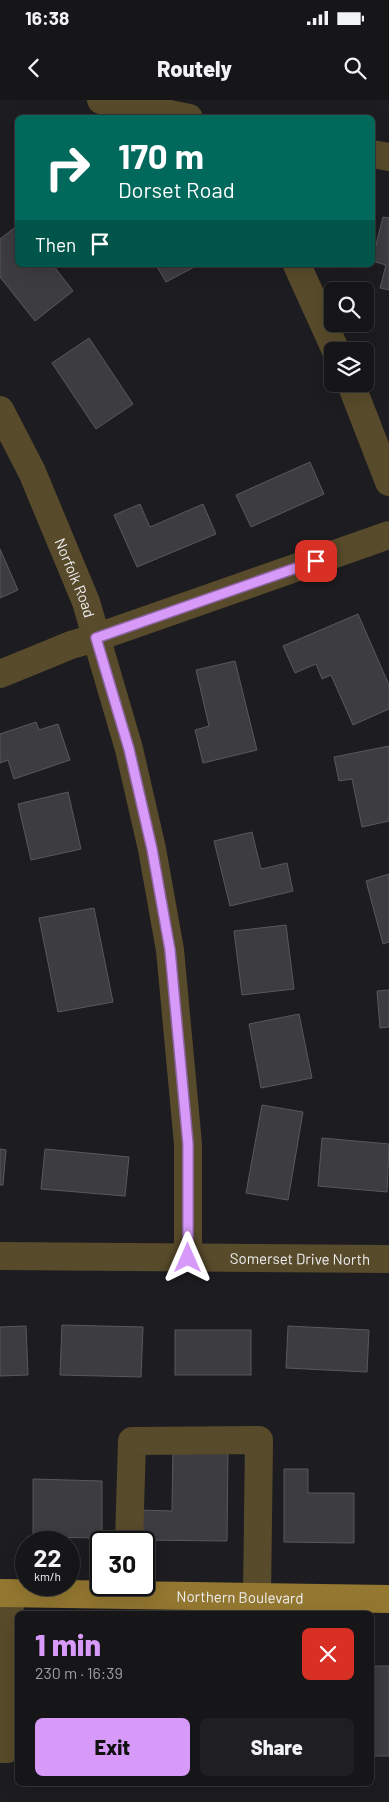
<!DOCTYPE html>
<html lang="en">
<head>
<meta charset="utf-8">
<style>
  body { margin:0; font-family:Barlow,sans-serif; background:#1f1e21; color:#f1f3f6; height:100vh; display:flex; flex-direction:column; font-size:19px; white-space:nowrap }
  * { box-sizing:border-box; margin:0 }
  p { font-size:16px; color:#9e9fa2 }
  .icon { flex:none; width:28px; height:28px; fill:none; stroke:currentColor; stroke-width:2; stroke-linecap:round; stroke-linejoin:round }
  .map { position:relative; flex:1; overflow:hidden }
  .side { position:absolute; left:15px; top:1511px; width:359px; height:175px; display:flex; flex-direction:column; background:#161518; border-radius:8px; box-shadow:0 5px 20px #0002,0 0 0 1px #353437 }
  .side>* { flex:none }
  .hud { position:absolute; left:15px; top:15px; width:360px; height:152px; border-radius:8px; box-shadow:0 5px 20px #0002,0 0 0 1px #353437; background:#00695c; color:#fff; overflow:hidden }
  .controls { position:absolute; left:324px; top:182px; display:grid; gap:10px }
  .controls a { display:grid; place-items:center; width:50px; height:50px; border-radius:8px; background:#161518; box-shadow:0 5px 20px #0002,0 0 0 1px #353437; font-size:25px }
  .speed { position:absolute; left:15px; top:1431px; display:flex; gap:10px; font-size:25px; font-weight:700; text-align:center }
  .speed>* { display:grid; place-content:center; width:65px; height:65px; border-radius:50%; background:#161518; box-shadow:0 5px 20px #0002,0 0 0 1px #353437; line-height:1 }
  .speed small { font-size:12px; font-weight:400 }
  .speed .limit { border:2px solid #111; border-radius:8px; background:#fff; color:#111 }
  .pin { position:absolute; display:grid; place-items:center; width:42px; height:42px; color:#fff; margin:-21px; border-radius:10px; box-shadow:0 2px 8px #0006 }
  .me { position:absolute; width:55px; margin:-28px; rotate:0deg; stroke-linejoin:round; filter:drop-shadow(0 0 4px #0008) }
  .turn { display:flex; align-items:center; gap:18px; height:105px; padding:0 20px; font-size:22px }
  .turn .icon { width:65px; height:65px; stroke-width:2.5 }
  .turn b { display:block; font-size:35px; line-height:42px }
  .then { display:flex; align-items:center; height:48px; padding:0 20px; background:#0003; gap:10px; font-size:19px }
  .round { display:grid; place-items:center; flex:none; width:52px; height:52px; border-radius:8px; background:#1f1e21 }
  .headline { display:flex; align-items:center; justify-content:space-between; height:85px; padding:0 20px }
  h1 { font-size:30px; font-weight:800; line-height:38px; color:#d89af8 }
  .primary-button { display:flex; gap:10px; margin-top:auto; padding:10px 20px }
  .primary-button a { flex:1; height:58px; border-radius:8px; background:#d89af8; color:#111; font-size:20px; font-weight:800; line-height:58px; text-align:center }
  .primary-button a+a { background:#1f1e21; color:#f1f3f6 }
  .status { display:flex; justify-content:space-between; align-items:center; height:35px; padding:0 25px; background:#161518; direction:ltr }
  .status svg { height:14px; fill:currentColor }
  header { display:flex; justify-content:space-between; align-items:center; height:65px; padding:0 20px; background:#161518; font-size:22px; font-weight:800 }
  .map>svg:first-child { display:block }
  .building { fill:#3d3c41; stroke:#59585d }
  .lines { fill:none; stroke-linecap:round; stroke-linejoin:round }
  .minor { stroke:#584b2b; stroke-width:28 }
  .major { stroke:#947831; stroke-width:28 }
  .route-casing { stroke:#8c64a1; stroke-width:12 }
  .route { stroke:#d89af8; stroke-width:9 }
  .labels { text-anchor:middle; dominant-baseline:central; stroke-width:4.5; stroke-linejoin:round; paint-order:stroke }
  .street-label { font-size:15px; fill:#efeff2; stroke:#1d1c20 }
</style>
</head>
<body>
<div class="status"><b>16:38</b><svg viewBox="0 0 49 12"><path d="M0 12V9h3v3zM5 12V6h3v6zM10 12V3h3v9zM15 12V0h3v12zM26 1h20v11H26zM47 4h2v5h-2z"/></svg></div>
<header><svg class="icon" aria-label="back" viewBox="0 0 24 24"><path d="M15 5l-7 7 7 7"/></svg>Routely<svg class="icon" aria-label="search" viewBox="0 0 24 24"><circle cx="10" cy="10" r="6"/><path d="M15 15l6 6"/></svg></header>
<div class="map">
<svg width="389" height="1702" viewBox="0 0 389 1702">
  <rect width="100%" height="100%" fill="#1d1c20"/>
  <!-- building -->
  <g class="building">
    <polygon points="383,117 389,118 389,190 380,188 386,165 372,161"/>
    <polygon points="18,125 18,165 53,165 73,191 35,221 0,177 0,139"/>
    <polygon points="156,165 198,165 166,182"/>
    <polygon points="89,238 133,304 96,329 52,263"/>
    <polygon points="310,362 324,394 251,427 236,395"/>
    <polygon points="140,404 150,427 203,404 216,434 137,467 114,415"/>
    <polygon points="0,449 18,490 0,498"/>
    <polygon points="358,514 389,585 389,609 353,625 331,575 322,579 316,564 295,573 283,546"/>
    <polygon points="235,561 257,650 203,663 195,630 209,626 196,570"/>
    <polygon points="36,622 39,630 58,624 70,660 14,679 8,660 0,663 0,634"/>
    <polygon points="389,646 389,721 362,727 352,679 339,681 334,657"/>
    <polygon points="68,692 81,749 31,760 18,704"/>
    <polygon points="252,732 261,769 287,763 293,791 230,806 214,741"/>
    <polygon points="389,774 389,842 383,844 366,781"/>
    <polygon points="94,808 113,902 58,912 39,818"/>
    <polygon points="286,825 294,889 242,895 234,831"/>
    <polygon points="389,890 389,927 380,928 377,891"/>
    <polygon points="299,914 312,978 261,988 249,924"/>
    <polygon points="262,1005 303,1012 288,1100 246,1093"/>
    <polygon points="322,1038 389,1044 387,1092 318,1086"/>
    <polygon points="0,1049 6,1050 3,1085 0,1085"/>
    <polygon points="45,1049 129,1057 125,1096 41,1089"/>
    <polygon points="62,1225 143,1227 141,1277 60,1275"/>
    <polygon points="26,1226 28,1275 0,1276 0,1227"/>
    <polygon points="288,1226 369,1230 367,1272 286,1268"/>
    <rect x="175" y="1230" width="76" height="45"/>
    <polygon points="173,1346 228,1347 227,1441 137,1440 138,1410 172,1411"/>
    <polygon points="284,1369 308,1369 308,1393 354,1393 354,1443 284,1442"/>
    <polygon points="33,1379 102,1381 102,1438 33,1437"/>
    <rect x="371" y="1566" width="18" height="90"/>
  </g>
  <g class="lines">
    <!-- minor -->
    <g class="minor">
      <polyline points="101,0 189,18"/>
      <polyline points="372,54 389,57"/>
      <polyline points="297,165 336,251"/>
      <polyline points="351,284 389,382"/>
      <path id="s1" d="M0,310L32,372L86,502L129,649L152,749L170,850L188,1044V1158"/>
      <polyline points="0,574 71,545 95,538 389,435"/>
      <path id="s2" d="M0,1156L389,1159"/>
      <polyline points="129,1442 132,1341 259,1340 257,1497"/>
      <polyline points="0,1649 7,1649 10,1493"/>
    </g>
    <!-- major -->
    <path class="major" id="s3" d="M0,1493L389,1499"/>
  </g>
  <g class="lines">
    <defs>
      <polyline id="route" points="188,1158 188,1044 170,850 152,749 129,649 96,538 316,461"/>
    </defs>
    <!-- route casing -->
    <use href="#route" class="route-casing"/>
    <!-- route -->
    <use href="#route" class="route"/>
  </g>
  <g class="labels">
    <!-- street labels -->
    <g class="street-label">
      <text stroke="none"><textPath href="#s1" startOffset="184">Norfolk Road</textPath></text>
      <text stroke="none"><textPath href="#s2" startOffset="300">Somerset Drive North</textPath></text>
      <text stroke="none"><textPath href="#s3" startOffset="240">Northern Boulevard</textPath></text>
    </g>
  </g>
</svg>
<div class="controls">
<a><svg class="icon" aria-label="search" viewBox="0 0 24 24"><circle cx="10" cy="10" r="6"/><path d="M15 15l6 6"/></svg></a>
<a><svg class="icon" aria-label="layers" viewBox="0 0 24 24"><path d="M12 4l9 5-9 5-9-5zM3 14l9 5 9-5"/></svg></a>
</div>
<div class="speed"><div>22<small>km/h</small></div><div class="limit">30</div></div>
<div class="pin" style="left:316px;top:461px;background:#d93025"><svg class="icon" aria-label="arrive" viewBox="0 0 24 24"><path d="M6 21V4h12l-3 4 3 4H6"/></svg></div>
<svg class="me" style="left:188px;top:1158px" viewBox="-20 -20 40 40"><path d="M0-17L14 15 0 8-14 15z" fill="#d89af8" stroke="#fff" stroke-width="4"/></svg>
<div class="hud">
<div class="turn"><svg class="icon" aria-label="right" viewBox="0 0 24 24"><path d="M7 20v-9h11M14 6l5 5-5 5"/></svg><div><b>170 m</b>Dorset Road</div></div>
<div class="then">Then<svg class="icon" aria-label="arrive" viewBox="0 0 24 24"><path d="M6 21V4h12l-3 4 3 4H6"/></svg></div>
</div>
<section class="side">
<div class="headline"><div><h1>1 min</h1><p>230 m · 16:39</p></div><a class="round" style="background:#d93025;color:#fff"><svg class="icon" aria-label="close" viewBox="0 0 24 24"><path d="M6 6l12 12M18 6L6 18"/></svg></a></div>
<div class="primary-button"><a>Exit</a><a>Share</a></div>
</section>
</div>
</body>
</html>
